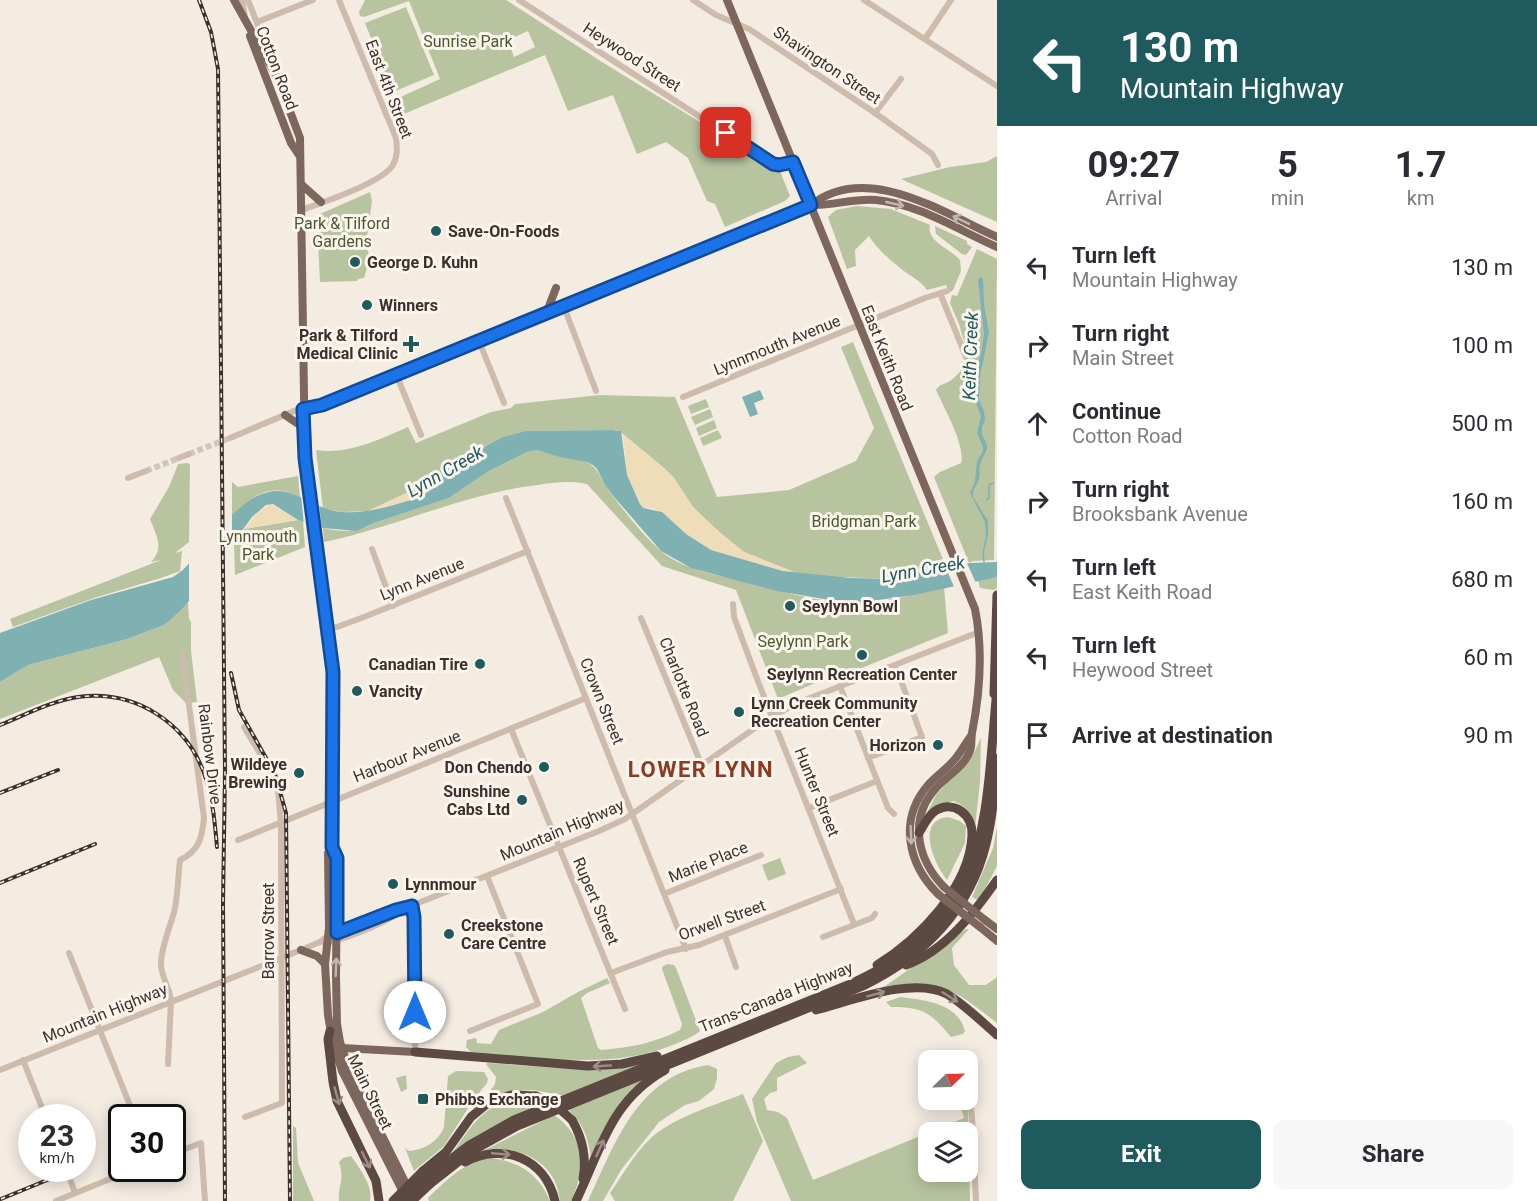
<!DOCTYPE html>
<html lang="en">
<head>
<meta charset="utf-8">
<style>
  body { margin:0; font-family:Roboto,sans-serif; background:#f7f7f7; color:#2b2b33; height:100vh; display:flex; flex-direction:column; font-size:22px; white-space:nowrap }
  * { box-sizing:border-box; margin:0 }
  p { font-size:20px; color:#7c7c81 }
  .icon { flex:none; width:33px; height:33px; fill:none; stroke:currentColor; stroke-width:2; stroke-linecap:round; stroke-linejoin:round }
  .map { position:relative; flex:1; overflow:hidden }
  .drawer { display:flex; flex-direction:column; background:#fff; width:540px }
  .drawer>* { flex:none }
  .guide { background:#1f5a5e; color:#fff; overflow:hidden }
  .needle { width:39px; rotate:67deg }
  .tools { position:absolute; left:918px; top:1050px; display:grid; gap:12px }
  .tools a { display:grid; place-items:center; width:60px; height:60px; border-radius:12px; background:#fff; box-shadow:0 3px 15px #0003; font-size:30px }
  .speed { position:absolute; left:18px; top:1104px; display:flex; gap:12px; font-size:30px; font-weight:700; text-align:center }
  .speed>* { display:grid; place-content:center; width:78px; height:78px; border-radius:50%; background:#fff; box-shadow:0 3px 15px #0003; line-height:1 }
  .speed small { font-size:15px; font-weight:400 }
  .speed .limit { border:3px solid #111; border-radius:9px; background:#fff; color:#111 }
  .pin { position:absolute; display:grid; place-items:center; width:51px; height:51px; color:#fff; margin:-26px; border-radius:12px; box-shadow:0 3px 9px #0006 }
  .me { position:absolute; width:66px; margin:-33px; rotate:0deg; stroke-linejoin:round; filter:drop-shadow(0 0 4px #0008) }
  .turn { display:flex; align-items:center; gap:21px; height:126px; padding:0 24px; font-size:27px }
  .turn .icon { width:78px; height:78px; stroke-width:2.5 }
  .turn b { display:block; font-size:42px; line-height:51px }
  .eta { display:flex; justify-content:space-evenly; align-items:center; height:102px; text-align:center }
  .eta b { font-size:36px; font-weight:700; line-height:42px }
  .button { display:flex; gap:12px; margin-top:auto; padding:12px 24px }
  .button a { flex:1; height:69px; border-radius:12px; background:#1f5a5e; color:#fff; font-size:24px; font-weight:700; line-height:69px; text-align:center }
  .button a+a { background:#f7f7f7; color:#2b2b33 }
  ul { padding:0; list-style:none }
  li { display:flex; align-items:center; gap:18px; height:78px; padding:0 24px }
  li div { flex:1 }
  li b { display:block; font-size:22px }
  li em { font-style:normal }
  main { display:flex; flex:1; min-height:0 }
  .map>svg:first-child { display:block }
  .green { fill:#b8c4a0; fill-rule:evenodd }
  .sand { fill:#efdcb8 }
  .water { fill:#7fb0b2 }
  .pier { fill:#f4ebe1 }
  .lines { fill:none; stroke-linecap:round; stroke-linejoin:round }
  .stream { stroke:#7fb0b2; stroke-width:1.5 }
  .minor-tunnel { stroke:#cfc6bd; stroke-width:6; stroke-dasharray:6 3; stroke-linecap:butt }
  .minor { stroke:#cdbbac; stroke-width:6 }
  .major { stroke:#7d675c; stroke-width:8 }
  .highway { stroke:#5c4a42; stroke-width:9 }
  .rail-casing { stroke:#3b302b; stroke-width:4 }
  .rail { stroke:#fbf5ee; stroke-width:1.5; stroke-dasharray:4.5; stroke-linecap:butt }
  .major-bridge { stroke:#7d675c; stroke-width:8 }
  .highway-bridge { stroke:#5c4a42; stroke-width:9 }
  .oneway { stroke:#c2b5ac }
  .oneway2 { stroke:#9c8e87 }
  .route-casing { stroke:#114b97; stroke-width:15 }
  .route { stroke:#1a73e8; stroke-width:10 }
  .poi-dot { fill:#1f5a5e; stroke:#fbf5ee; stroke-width:2 }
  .labels { text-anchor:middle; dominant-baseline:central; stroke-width:6; stroke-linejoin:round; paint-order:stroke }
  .park-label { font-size:16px; fill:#4a5a2e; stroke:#fbf5ee }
  .street-label { font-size:16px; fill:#3b302b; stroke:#fbf5ee }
  .poi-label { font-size:16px; font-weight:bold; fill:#3b302b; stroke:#fbf5ee; text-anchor:start }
  .water-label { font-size:18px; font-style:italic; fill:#1f5a5e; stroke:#fbf5ee }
  .district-label { font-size:22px; font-weight:bold; letter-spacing:1.5px; fill:#8c3b22; stroke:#fbf5ee }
</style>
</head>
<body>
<main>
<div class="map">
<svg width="997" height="1201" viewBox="0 0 997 1201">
  <rect width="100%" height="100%" fill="#f4ebe1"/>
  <!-- green -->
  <g class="green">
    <path d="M365,0H506L602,62L780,171L790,196L785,201L725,227L715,204L707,201L688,158L666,142L637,154L613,95L568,111L545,55L399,116L394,100L440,79L409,1L364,17L360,16L359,12ZM528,31L535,47L514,57L508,40Z"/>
    <polygon points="406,7 434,75 393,92 365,23"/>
    <polygon points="997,156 997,222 901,179 950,167 986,162"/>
    <polygon points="370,192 372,201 366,245 370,258 364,278 358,279 357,281 320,282 317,220 320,214"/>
    <path d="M857,206L891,209L930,225C926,242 951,249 960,260L961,271L953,290L949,293L946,285L927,290C921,281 912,277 904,271C891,261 877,249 869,236L855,250L856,266L847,269L828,217L836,210Z"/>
    <polygon points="935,226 967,241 967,244 972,247 966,255 962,254 936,234"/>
    <path d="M977,249L997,259L994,560L973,561L969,563L934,477L940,472L961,463C966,446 943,406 936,390C940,384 942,385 948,382C958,376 963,368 969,359L959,324L950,303L952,295L957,296Z"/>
    <path d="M853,342L947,569L892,579L815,576L794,572L744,552L708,523L693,507L674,478L664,468L618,430L525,431L502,437L489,444L449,465L428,483L368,511L344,512L323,509L316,450C348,455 378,440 408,427L416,443L491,412L511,408L515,404L600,395L675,397L717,497L789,490L856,461L874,428L841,347Z"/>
    <polygon points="706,399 709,407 691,414 688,406"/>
    <polygon points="710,409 713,417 695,425 691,417"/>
    <polygon points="714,420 717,428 699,436 696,428"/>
    <polygon points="718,430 722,438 703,446 700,438"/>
    <path d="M537,450L587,462C598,468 599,476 606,486C618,504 645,538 662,552C685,570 719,576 747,582C778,590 809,600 840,602C874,605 911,596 944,587L948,633L827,682L815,683L778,699L736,590L662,566L587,484C566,479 544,484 523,487C455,498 392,528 324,542L323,528C342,532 356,533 374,523L449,498L489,471L527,452Z"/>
    <path d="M188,463L190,465L189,542L175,553L182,551L180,571L161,578L94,598L13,627L10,619L161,560L151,562C165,548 156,535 150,519L169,487L178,464Z"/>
    <path d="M298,476L300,497C270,482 253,495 232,516V482L238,487Z"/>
    <polygon points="298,520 303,521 305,547 235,575 234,545 244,529"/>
    <polygon points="997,577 997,588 994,590 980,588 978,580"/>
    <polygon points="188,602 189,619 191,622 191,651 197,702 186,703 173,690 159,657 0,719 0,682 28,665 127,639 164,625"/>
    <path d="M981,738L980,782L975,827C971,813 967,806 953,801L927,813L936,795L974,753Z"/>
    <path d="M948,817L960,821L966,826L965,843L947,880C934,864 915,820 948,817Z"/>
    <polygon points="997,827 997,866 979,901 972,897 993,848"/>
    <polygon points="780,858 786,874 768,881 762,865"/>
    <path d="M966,929H969L952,948L954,965L969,985H986L997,977V1023C952,988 939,977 881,989Z"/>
    <path d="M668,964L674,965L676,968L700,1031C694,1036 687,1039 680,1042C618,1070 550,1058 485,1054L471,1052L466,1047L467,1040L476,1038L477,1043L491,1044L499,1030L543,1012L578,992L607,978L610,983L587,993L581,998L598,1048L601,1050C628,1048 655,1043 680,1030L682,1024L662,969L663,966Z"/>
    <path d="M900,997C924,1000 958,1003 965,1031L963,1034L951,1037C930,1012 923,1007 891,1007L886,1002Z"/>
    <path d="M799,1055L807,1063L777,1078V1091L770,1093L764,1099L767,1110L778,1112L787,1118L813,1180L964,1118L958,1100H968L970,1201H791L757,1122L752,1099L776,1063L788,1057ZM928,1132H968V1172H928Z"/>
    <polygon points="488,1063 557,1068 636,1064 637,1067 565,1096 533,1090 510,1092 476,1110 495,1084 496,1077 486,1064"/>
    <path d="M708,1065L717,1069V1078L714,1089L699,1101L685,1105L659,1122L621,1170L603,1201H588C615,1144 637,1076 708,1065Z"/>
    <path d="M456,1071L484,1072L488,1079L487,1083L474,1099L444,1146L414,1171L405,1148L409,1151C424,1150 439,1141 444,1127L448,1076Z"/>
    <polygon points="406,1075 407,1089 401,1092 396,1078"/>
    <path d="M642,1078L643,1080C614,1101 602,1132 591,1164C590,1141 584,1123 566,1108Z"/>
    <path d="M743,1094L763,1141L733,1201H615L610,1193C622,1176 633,1156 648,1141C670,1118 713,1106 743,1094Z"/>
    <path d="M510,1099H526L530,1110L453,1152C471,1127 480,1110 510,1099Z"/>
    <path d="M554,1115C586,1137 586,1169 571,1201H560C557,1162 520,1145 485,1150Z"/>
    <polygon points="293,1126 296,1128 298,1163 314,1201 293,1201"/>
    <path d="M351,1156C360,1169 373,1185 370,1201H339C338,1184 345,1180 339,1162L343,1158Z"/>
    <path d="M491,1158C520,1162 539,1174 550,1201H429L428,1198L430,1196C448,1179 465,1161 491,1158Z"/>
  </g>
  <!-- sand -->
  <g class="sand">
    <polygon points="623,435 664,468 674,478 693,507 727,539 744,552 794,572 784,571 711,550 686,534 662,512 652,508 643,508 627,475"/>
    <polygon points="428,483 419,498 368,511"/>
    <polygon points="271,504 298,520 244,529 258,512"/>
  </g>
  <!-- water -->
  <g class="water">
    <path d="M980,277L983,279L984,305L989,332L980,376L979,400L984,411L985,420L982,427V435C992,451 985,449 980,465C978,470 981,474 979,479C977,486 972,489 973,497L988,521V536L986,535L985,522L970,493L975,482L977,461L983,451V447L977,433L981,416L975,401L977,367L981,354L984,334L978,280Z"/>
    <polygon points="760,390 764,399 754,403 758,414 750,417 742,397"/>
    <path d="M612,430L621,431L627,475L640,504L643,508L662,512L686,534L711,550L783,571L851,578L892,579L970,563L997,562V577L914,595L864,602H841L777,591L731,579L691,568L661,551L615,498L605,485L597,469L593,465L587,462L560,457L537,450L527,452L489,471L449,498L374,523L357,531L323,528L298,520L273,504L266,505L252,517L198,591L180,611L164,625L127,639L28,665L0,682V633L91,600L173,577L183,570C203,549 232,508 257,496C291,479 309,510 343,512C369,514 395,504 419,498L428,483L437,473L502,437L525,431Z"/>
  </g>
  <!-- pier -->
  <g class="pier">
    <polygon points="301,495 319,504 322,530 304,525"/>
    <polygon points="232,512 232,552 189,606 189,559"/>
    <polygon points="966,561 976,583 955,589 945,566"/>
  </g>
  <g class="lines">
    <!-- stream -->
    <g class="stream">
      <polyline points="987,500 989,497 989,485 993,483"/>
      <polyline points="984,562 983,553 987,535"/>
    </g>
    <!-- minor-tunnel -->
    <g class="minor-tunnel">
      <polyline points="189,454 230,438"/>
      <polyline points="146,471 179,458"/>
    </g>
    <!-- minor -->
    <g class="minor">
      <polyline points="242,0 245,17"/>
      <polyline points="248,0 273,64"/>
      <polyline points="519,0 773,164 779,165 793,162"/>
      <polyline points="693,0 716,15 749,29 875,113 932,154 938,165"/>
      <polyline points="864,0 997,86"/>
      <polyline points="257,22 313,0"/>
      <polyline points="925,39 951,0"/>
      <polyline points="875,113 901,79"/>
      <path d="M302,210C323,202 382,183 393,165C398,156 397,147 396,138L339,0"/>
      <polyline points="940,293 966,357"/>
      <polyline points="564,307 596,391"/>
      <polyline points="479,341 504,403"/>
      <polyline points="396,374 421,435"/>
      <polyline points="683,397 925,298 947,291"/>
      <polyline points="230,438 294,411 303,409"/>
      <polyline points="179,458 189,454"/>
      <polyline points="128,478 146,471"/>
      <polyline points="506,498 686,949"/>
      <polyline points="372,549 393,606"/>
      <polyline points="733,604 734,617 759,684 854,924"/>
      <polyline points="641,618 702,766"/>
      <polyline points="326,629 337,627 364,617 528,551"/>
      <polyline points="840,686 888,808 894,814"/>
      <polyline points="244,727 271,772 278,789 281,824 282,1103 245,1117"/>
      <polyline points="511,729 625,1009"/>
      <polyline points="868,758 922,737 897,670 889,667"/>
      <polyline points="809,808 877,781"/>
      <polyline points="238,840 586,698"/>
      <polyline points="664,894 761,855"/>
      <polyline points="412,906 414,917 415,1052"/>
      <polyline points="725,936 736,967"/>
      <polyline points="823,937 872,918 875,914"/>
      <path d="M324,943C341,941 392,921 403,909"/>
      <polyline points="69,953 135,1118"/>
      <polyline points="611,973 667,952 699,945 841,889"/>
      <polyline points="470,1031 538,1004 487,876"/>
      <polyline points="23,1060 46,1118"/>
      <path d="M168,1064L171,1001C170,988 161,977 161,964C161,946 171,926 175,908C178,893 178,876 180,860C199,851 202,838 204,818L182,653"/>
      <polyline points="0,1070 274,961 320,942 328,936 396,910 403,909 599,831 625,819 772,716 805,700 979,632"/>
      <polyline points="968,1091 972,1116 976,1201"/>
      <polyline points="172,1154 201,1143 205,1201"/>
      <polyline points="66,1168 75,1193"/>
      <polyline points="56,1201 137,1168"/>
    </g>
    <!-- major -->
    <g class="major">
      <polyline points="234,0 277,77 300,138 305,458 333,672 332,847 337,858 336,976 337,1024 340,1042 349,1069 410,1192"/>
      <path d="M727,0L975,609C983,649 980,693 972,733C971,739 972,746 970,751C964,767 947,776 936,788C908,819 917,859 944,887"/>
      <polyline points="250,36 291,143 299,155"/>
      <polyline points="302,185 321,202"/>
      <path d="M811,205C833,206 853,198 876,200C919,204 958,230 997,247"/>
      <polyline points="546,314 556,288"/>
      <path d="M303,409L322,405L811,205C867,161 943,213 997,237"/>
      <polyline points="285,415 304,428"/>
      <polyline points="332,847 328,853 329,928 325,964 328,1015 332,1039 342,1071 404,1194"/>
      <path d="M938,894C908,864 898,820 928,785C936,776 947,769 955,759C961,752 965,744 971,736"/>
      <polyline points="985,920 997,929"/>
      <polyline points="980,927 997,941"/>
      <polyline points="301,950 317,956 325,964"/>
      <polyline points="342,1048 415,1052"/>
    </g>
    <!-- highway -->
    <g class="highway">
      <polyline points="994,694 997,595"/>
      <path d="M877,965C919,939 970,887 972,835C973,815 954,799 935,811C927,817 924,825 919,833"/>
      <path d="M906,965C945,951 974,913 997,880"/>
      <path d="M816,1010C851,1001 913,976 947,994C965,1005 981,1021 997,1035"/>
      <polyline points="330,1031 328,1039 333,1082 337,1101 376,1181 379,1201"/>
      <polyline points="415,1052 588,1066 622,1064 657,1056"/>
      <path d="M572,1120C583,1139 587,1157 583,1179"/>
      <path d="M465,1162C503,1142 545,1158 555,1201"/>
      <polyline points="423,1171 446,1152 471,1117 488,1103 511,1095 536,1096"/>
      <path d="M427,1177L468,1146L514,1120L848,985C992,921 984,826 997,689"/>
      <path d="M430,1184L472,1151L517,1126L865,985C924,956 970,910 986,844C993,816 995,787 997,758"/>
      <path d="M576,1201C601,1149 611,1100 665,1070"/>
    </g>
    <defs>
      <g id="rail">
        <polyline points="199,0 211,32 218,69 225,772 223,904 225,1201"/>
        <polyline points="231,673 239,710 275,774 286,813 290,1201"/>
        <path d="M0,725C25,715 51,701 78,697C136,689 189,724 206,779C213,801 215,824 217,847"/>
        <polyline points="0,793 58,770"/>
        <polyline points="0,883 95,844"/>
        <polyline points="1,1199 57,1176"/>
      </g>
    </defs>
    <!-- rail casing -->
    <use href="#rail" class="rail-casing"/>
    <!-- rail -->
    <use href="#rail" class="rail"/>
    <!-- major-bridge -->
    <g class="major-bridge">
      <polyline points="944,887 985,920"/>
      <polyline points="938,894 980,927"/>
    </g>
    <!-- highway-bridge -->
    <g class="highway-bridge">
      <polyline points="536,1096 555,1105 572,1120"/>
      <polyline points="393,1201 423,1171"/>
      <polyline points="402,1201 427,1177"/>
      <polyline points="412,1201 430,1184"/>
    </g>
  </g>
  <!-- one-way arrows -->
  <defs><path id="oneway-shaft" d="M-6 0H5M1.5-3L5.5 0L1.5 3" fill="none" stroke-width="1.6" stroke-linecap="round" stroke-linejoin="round" transform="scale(1.5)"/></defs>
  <g class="oneway">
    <use href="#oneway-shaft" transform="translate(895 204) rotate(13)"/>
    <use href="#oneway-shaft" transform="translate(961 220) rotate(-154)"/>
    <use href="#oneway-shaft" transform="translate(911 835) rotate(88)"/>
    <use href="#oneway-shaft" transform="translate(336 967) rotate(-88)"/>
  </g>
  <g class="oneway2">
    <use href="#oneway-shaft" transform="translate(876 994) rotate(-15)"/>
    <use href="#oneway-shaft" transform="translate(950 997) rotate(32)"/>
    <use href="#oneway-shaft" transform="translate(602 1066) rotate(176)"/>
    <use href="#oneway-shaft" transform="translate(337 1096) rotate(74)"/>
    <use href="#oneway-shaft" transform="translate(600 1148) rotate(-66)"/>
    <use href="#oneway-shaft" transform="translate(501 1154) rotate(5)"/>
    <use href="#oneway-shaft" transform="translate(366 1160) rotate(63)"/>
  </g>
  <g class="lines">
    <defs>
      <polyline id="route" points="415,1012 414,917 412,906 396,910 337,933 337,858 332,847 333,672 305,458 303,409 322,405 811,205 793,162 779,165 773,164 726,133"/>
    </defs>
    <!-- route casing -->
    <use href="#route" class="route-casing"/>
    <!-- route -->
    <use href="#route" class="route"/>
  </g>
  <!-- markers -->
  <g class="poi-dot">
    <circle cx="436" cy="231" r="6"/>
    <circle cx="355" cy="262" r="6"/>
    <circle cx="367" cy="305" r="6"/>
    <path d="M408 335h6v6h6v6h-6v6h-6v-6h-6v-6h6z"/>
    <circle cx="790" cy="606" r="6"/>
    <circle cx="862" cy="655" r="6"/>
    <circle cx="480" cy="664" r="6"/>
    <circle cx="357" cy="691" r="6"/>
    <circle cx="739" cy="712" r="6"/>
    <circle cx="938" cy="745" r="6"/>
    <circle cx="544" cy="767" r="6"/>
    <circle cx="299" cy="773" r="6"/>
    <circle cx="522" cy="800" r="6"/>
    <circle cx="393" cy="884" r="6"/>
    <circle cx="449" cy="934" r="6"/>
    <rect x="417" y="1093" width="12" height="12" rx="3"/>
  </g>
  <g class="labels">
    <!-- park labels -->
    <g class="park-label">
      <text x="468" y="41">Sunrise Park</text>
      <text x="342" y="223">Park &amp; Tilford<tspan x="342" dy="18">Gardens</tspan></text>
      <text x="864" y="521">Bridgman Park</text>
      <text x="258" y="536">Lynnmouth<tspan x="258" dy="18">Park</tspan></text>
      <text x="803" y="641">Seylynn Park</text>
    </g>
    <!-- street labels -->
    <g class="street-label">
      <text transform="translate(632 57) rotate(33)">Heywood Street</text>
      <text transform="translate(827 65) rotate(34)">Shavington Street</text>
      <text transform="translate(277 68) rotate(69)">Cotton Road</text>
      <text transform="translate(389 89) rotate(69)">East 4th Street</text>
      <text transform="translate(777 345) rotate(-22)">Lynnmouth Avenue</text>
      <text transform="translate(887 358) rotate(68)">East Keith Road</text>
      <text transform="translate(422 579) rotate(-22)">Lynn Avenue</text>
      <text transform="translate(684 687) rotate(68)">Charlotte Road</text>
      <text transform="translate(602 701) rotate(68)">Crown Street</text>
      <text transform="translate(210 754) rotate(83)">Rainbow Drive</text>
      <text transform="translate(407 756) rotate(-22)">Harbour Avenue</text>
      <text transform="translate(817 792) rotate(68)">Hunter Street</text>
      <text transform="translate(562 830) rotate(-23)">Mountain Highway</text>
      <text transform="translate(708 862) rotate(-22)">Marie Place</text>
      <text transform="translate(596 901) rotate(67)">Rupert Street</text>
      <text transform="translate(722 920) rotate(-20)">Orwell Street</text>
      <text transform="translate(268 931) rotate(-90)">Barrow Street</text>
      <text transform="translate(776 997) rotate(-22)">Trans-Canada Highway</text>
      <text transform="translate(105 1013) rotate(-22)">Mountain Highway</text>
      <text transform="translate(370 1092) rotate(64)">Main Street</text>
    </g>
    <!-- poi labels -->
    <g class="poi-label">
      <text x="448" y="231">Save-On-Foods</text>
      <text x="367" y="262">George D. Kuhn</text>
      <text x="379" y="305">Winners</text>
      <text x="398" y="335" text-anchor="end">Park &amp; Tilford<tspan x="398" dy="18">Medical Clinic</tspan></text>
      <text x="802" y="606">Seylynn Bowl</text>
      <text x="468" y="664" text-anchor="end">Canadian Tire</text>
      <text x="862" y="674" text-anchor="middle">Seylynn Recreation Center</text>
      <text x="369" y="691">Vancity</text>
      <text x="751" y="703">Lynn Creek Community<tspan x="751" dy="18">Recreation Center</tspan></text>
      <text x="926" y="745" text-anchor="end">Horizon</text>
      <text x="287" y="764" text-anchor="end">Wildeye<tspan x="287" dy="18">Brewing</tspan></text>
      <text x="532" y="767" text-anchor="end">Don Chendo</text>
      <text x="510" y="791" text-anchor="end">Sunshine<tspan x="510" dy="18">Cabs Ltd</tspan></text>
      <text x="405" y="884">Lynnmour</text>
      <text x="461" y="925">Creekstone<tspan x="461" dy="18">Care Centre</tspan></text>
      <text x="435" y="1099">Phibbs Exchange</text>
    </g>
    <!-- water labels -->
    <g class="water-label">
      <text transform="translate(970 356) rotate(-88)">Keith Creek</text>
      <text transform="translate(445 471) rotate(-30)">Lynn Creek</text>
      <text transform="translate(923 569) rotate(-10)">Lynn Creek</text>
    </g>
    <!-- district labels -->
    <g class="district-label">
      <text x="701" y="769">LOWER LYNN</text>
    </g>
  </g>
</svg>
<div class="tools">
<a><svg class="needle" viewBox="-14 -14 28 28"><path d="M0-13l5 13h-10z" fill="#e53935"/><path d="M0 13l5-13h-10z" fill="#7c7c81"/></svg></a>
<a><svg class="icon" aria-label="layers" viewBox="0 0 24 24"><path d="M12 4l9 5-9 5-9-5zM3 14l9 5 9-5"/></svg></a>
</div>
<div class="speed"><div>23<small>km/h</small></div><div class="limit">30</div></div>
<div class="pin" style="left:726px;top:133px;background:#d93025"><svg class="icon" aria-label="arrive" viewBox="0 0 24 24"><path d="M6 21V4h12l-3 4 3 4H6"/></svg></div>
<svg class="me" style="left:415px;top:1012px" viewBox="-20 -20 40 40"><circle r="19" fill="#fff"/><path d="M0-13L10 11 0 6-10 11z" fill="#1a73e8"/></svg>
</div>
<section class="drawer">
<div class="guide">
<div class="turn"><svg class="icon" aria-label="left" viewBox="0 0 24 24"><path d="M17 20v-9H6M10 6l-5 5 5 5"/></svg><div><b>130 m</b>Mountain Highway</div></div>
</div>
<div class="eta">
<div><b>09:27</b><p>Arrival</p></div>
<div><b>5</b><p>min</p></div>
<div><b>1.7</b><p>km</p></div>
</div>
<ul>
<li><svg class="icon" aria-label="left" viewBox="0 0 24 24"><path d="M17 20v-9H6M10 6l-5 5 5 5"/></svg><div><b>Turn left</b><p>Mountain Highway</p></div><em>130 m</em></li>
<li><svg class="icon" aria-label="right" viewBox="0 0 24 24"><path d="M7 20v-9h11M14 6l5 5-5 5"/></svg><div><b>Turn right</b><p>Main Street</p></div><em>100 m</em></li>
<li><svg class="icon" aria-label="ahead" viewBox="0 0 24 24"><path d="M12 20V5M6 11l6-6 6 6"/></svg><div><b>Continue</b><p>Cotton Road</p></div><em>500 m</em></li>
<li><svg class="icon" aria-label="right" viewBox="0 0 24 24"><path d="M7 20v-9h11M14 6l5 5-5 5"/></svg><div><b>Turn right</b><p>Brooksbank Avenue</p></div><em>160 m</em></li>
<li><svg class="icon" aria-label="left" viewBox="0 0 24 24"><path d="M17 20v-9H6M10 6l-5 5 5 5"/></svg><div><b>Turn left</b><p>East Keith Road</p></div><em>680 m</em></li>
<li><svg class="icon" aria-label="left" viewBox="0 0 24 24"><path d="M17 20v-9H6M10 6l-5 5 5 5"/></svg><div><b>Turn left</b><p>Heywood Street</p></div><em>60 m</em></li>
<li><svg class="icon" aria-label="arrive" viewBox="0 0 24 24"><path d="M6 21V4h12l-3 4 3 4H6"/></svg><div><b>Arrive at destination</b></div><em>90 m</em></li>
</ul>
<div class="button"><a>Exit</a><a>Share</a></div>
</section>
</main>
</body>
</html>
